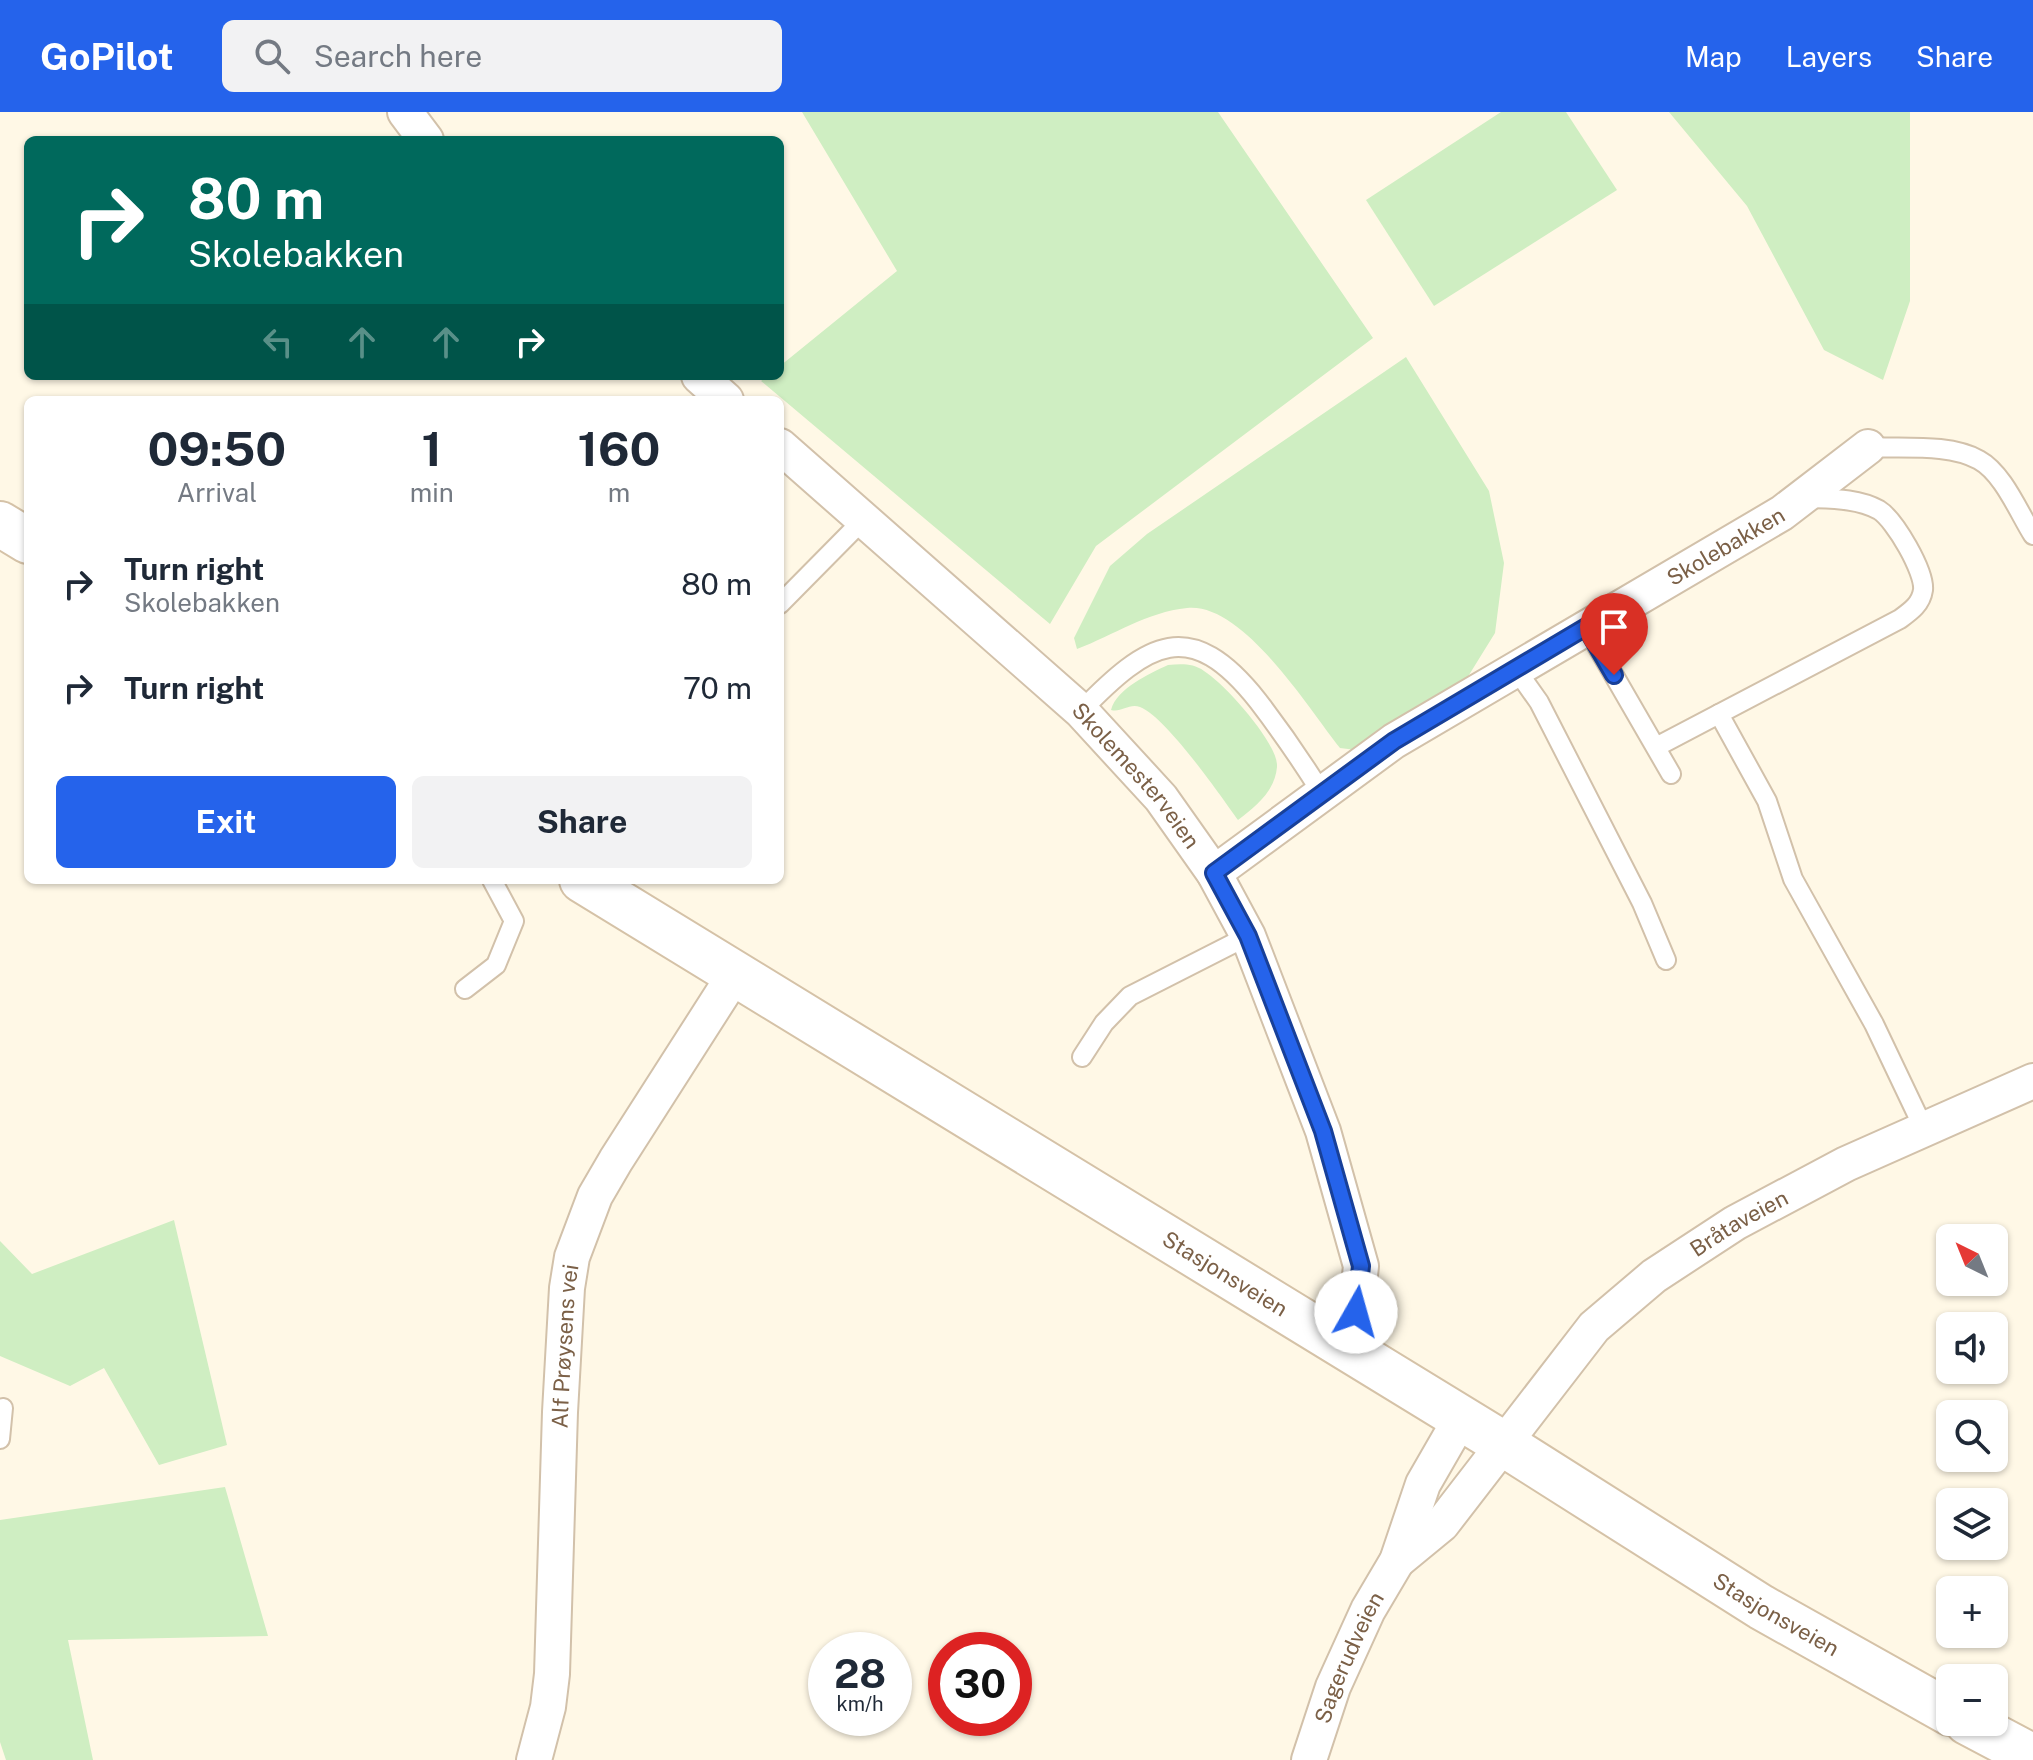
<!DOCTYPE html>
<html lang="en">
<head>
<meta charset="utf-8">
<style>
  body { margin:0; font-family:"Public Sans",sans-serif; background:#f2f2f3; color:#1f2937; height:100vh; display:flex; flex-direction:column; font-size:30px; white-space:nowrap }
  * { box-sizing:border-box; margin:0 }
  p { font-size:26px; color:#747a83 }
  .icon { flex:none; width:44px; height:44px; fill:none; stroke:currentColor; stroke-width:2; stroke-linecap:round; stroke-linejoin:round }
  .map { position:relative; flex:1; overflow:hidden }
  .side { position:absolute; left:24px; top:284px; width:760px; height:488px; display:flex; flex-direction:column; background:#fff; border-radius:12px; box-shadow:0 2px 6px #0004 }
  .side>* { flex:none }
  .guide { position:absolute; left:24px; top:24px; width:760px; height:244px; border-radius:12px; box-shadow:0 2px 6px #0004; background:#00695c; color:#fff; overflow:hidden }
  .needle { width:52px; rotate:317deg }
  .tools { position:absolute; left:1936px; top:1112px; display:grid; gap:16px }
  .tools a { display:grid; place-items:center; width:72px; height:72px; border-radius:12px; background:#fff; box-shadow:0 2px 6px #0004; font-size:40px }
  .speed { position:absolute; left:808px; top:1520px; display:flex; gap:16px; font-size:40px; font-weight:700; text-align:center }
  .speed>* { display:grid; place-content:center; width:104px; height:104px; border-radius:50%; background:#fff; box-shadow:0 2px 6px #0004; line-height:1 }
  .speed small { font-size:20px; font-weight:400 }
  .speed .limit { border:12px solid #d22; background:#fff; color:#111 }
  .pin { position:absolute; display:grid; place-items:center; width:68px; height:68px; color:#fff; margin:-82px -34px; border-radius:50% 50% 50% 0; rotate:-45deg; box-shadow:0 0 8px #0007 }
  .pin .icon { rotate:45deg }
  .me { position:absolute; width:88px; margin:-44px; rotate:7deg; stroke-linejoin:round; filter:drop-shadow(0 0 6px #0008) }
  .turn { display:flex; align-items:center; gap:28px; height:168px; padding:0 32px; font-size:36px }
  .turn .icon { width:104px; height:104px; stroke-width:2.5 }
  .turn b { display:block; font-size:56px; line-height:68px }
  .lanes { display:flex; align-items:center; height:76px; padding:0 32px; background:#0003; justify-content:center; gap:40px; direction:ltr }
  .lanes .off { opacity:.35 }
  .eta { display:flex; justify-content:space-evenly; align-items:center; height:136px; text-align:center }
  .eta b { font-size:48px; font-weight:700; line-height:56px }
  .primary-button { display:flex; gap:16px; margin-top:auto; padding:16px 32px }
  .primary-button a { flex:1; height:92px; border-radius:12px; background:#2563eb; color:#fff; font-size:32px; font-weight:700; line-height:92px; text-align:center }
  .primary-button a+a { background:#f2f2f3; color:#1f2937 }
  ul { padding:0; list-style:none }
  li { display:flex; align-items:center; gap:24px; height:104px; padding:0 32px }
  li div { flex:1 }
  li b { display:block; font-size:30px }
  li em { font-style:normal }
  header { display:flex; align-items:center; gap:48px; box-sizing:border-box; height:112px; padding:0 40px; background:#2563eb; color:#fff }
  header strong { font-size:38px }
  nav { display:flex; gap:44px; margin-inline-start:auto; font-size:28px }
  .search { width:560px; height:72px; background:#f2f2f3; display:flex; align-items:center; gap:20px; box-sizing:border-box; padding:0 28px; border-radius:12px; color:#747a83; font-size:30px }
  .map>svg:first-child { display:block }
  .green { fill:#cfeec2 }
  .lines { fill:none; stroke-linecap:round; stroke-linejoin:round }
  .service-casing { stroke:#d2c1aa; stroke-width:22 }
  .minor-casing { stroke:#d2c1aa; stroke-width:38 }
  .secondary-casing { stroke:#d5c2a7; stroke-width:48 }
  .service { stroke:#fff; stroke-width:18 }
  .minor { stroke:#fff; stroke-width:34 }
  .secondary { stroke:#fff; stroke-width:44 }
  .route-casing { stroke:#184099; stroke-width:20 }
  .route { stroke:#2563eb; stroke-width:14 }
  .labels { text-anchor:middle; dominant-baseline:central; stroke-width:6; stroke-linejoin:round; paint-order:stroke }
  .street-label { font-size:22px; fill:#7b6047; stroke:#fffbef }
</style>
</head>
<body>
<header>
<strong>GoPilot</strong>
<div class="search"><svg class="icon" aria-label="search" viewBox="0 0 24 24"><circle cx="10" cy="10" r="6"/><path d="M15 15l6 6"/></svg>Search here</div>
<nav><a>Map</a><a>Layers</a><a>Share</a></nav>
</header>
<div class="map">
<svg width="2033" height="1648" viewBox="0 0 2033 1648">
  <rect width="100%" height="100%" fill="#fff8e6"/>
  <!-- green -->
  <g class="green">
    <polygon points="802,0 1218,0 1373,226 1096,434 1050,512 761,269 767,264 780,264 780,254 897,159"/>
    <polygon points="1501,0 1566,0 1617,78 1434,194 1366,88"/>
    <polygon points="1669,0 1910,0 1910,189 1883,268 1824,238 1747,94"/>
    <path d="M1406,245L1489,379L1504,451L1495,521L1464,571L1356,638L1340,636C1308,596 1243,490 1187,496C1147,500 1114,523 1077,537L1074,526L1110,454L1147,422Z"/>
    <path d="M1168,553C1181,552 1193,551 1204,559C1224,571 1279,632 1277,655C1275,679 1256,694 1238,708C1220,683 1166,605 1140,595C1129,591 1121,601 1111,598C1117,576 1149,562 1168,553Z"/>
    <polygon points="174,1108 227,1333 159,1353 104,1256 70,1274 0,1244 0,1129 32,1162"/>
    <polygon points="225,1375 268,1524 68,1528 93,1648 6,1648 0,1630 0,1408"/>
  </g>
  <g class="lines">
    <defs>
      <g id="service">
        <path d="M1868,335C1902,337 1949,331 1979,348C2003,361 2019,401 2033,423"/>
        <polyline points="780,492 864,407"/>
        <polyline points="1586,515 1671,662"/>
        <polyline points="1515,556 1539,590 1642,791 1666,848"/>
        <path d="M1081,599C1148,530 1190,503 1258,589C1281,619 1301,648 1321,680"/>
        <polyline points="1719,602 1767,689 1793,767 1874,912 1924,1017"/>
        <path d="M1656,635L1900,507C1911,499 1921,492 1923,478C1925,460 1895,408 1879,398C1857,386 1831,387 1806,386"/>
        <polyline points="465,877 496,853 514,809 492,768"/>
        <polyline points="1082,945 1104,911 1130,884 1248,824"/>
        <polyline points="0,1327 3,1296"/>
      </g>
      <g id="minor">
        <polyline points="405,0 426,28"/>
        <polyline points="699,264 726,288"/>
        <path id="s1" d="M780,334L1081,599L1161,686L1214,761L1248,824L1323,1019L1361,1154L1356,1200L1342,1236"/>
        <path id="s2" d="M1214,761L1394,629L1782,401L1868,335"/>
        <path id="s3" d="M1397,1449L1442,1412L1594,1215L1654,1164L1735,1111L1846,1052L2033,969"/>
        <path id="s4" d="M534,1648L548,1595L552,1562L560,1300L567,1176L572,1145L595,1084L616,1048L735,862"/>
        <path id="s5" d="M1309,1648L1333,1575L1368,1498L1397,1449L1423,1372L1461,1306"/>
      </g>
      <g id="secondary">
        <polyline points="0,412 28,429"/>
        <path id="s6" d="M582,768L1502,1331L1761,1495L1950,1601"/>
        <polyline points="1967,1610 2033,1645"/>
      </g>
    </defs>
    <!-- service casing -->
    <use href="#service" class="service-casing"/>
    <!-- minor casing -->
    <use href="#minor" class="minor-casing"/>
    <!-- secondary casing -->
    <use href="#secondary" class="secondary-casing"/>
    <!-- service -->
    <use href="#service" class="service"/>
    <!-- minor -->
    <use href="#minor" class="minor"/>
    <!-- secondary -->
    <use href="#secondary" class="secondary"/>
  </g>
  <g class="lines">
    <defs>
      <polyline id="route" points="1356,1200 1361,1154 1323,1019 1248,824 1214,761 1394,629 1586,515 1614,563"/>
    </defs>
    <!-- route casing -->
    <use href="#route" class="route-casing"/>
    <!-- route -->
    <use href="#route" class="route"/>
  </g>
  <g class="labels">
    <!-- street labels -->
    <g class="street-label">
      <text stroke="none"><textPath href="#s2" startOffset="608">Skolebakken</textPath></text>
      <text stroke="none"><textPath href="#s1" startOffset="486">Skolemesterveien</textPath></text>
      <text stroke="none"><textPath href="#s3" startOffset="486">Bråtaveien</textPath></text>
      <text stroke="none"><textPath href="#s6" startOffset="754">Stasjonsveien</textPath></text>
      <text stroke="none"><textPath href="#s4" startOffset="416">Alf Prøysens vei</textPath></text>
      <text stroke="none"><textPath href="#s6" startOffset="1402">Stasjonsveien</textPath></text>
      <text stroke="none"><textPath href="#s5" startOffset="110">Sagerudveien</textPath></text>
    </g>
  </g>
</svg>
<div class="tools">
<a><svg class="needle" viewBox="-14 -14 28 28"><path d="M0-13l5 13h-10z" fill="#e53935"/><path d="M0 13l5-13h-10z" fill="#747a83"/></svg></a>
<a><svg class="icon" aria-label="sound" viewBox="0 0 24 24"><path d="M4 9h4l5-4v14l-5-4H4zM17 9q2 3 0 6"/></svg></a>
<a><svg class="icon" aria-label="search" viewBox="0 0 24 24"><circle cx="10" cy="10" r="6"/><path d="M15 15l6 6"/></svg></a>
<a><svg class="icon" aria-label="layers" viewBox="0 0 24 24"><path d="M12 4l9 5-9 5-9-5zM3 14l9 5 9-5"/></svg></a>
<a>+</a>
<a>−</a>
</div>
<div class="speed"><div>28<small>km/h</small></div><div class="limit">30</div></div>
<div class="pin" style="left:1614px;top:563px;background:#d93025"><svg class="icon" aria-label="arrive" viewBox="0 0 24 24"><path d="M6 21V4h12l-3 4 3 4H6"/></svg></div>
<svg class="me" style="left:1356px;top:1200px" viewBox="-20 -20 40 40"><circle r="19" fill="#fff"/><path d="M0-13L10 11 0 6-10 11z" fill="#2563eb"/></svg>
<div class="guide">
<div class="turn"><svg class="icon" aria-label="right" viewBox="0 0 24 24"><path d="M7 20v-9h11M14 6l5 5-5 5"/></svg><div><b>80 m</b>Skolebakken</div></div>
<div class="lanes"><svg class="icon off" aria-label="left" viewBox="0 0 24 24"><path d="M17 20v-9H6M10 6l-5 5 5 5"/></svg><svg class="icon off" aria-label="ahead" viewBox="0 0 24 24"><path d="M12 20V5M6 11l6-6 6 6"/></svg><svg class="icon off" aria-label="ahead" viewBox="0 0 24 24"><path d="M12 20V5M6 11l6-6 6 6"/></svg><svg class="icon" aria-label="right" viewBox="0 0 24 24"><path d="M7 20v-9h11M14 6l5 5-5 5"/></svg></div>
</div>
<section class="side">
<div class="eta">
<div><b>09:50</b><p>Arrival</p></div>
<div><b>1</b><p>min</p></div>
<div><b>160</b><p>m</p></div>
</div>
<ul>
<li><svg class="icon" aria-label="right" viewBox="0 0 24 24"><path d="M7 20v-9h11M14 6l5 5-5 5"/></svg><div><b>Turn right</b><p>Skolebakken</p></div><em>80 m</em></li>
<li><svg class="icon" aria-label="right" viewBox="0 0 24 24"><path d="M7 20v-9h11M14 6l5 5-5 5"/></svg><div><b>Turn right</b></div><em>70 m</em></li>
</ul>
<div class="primary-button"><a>Exit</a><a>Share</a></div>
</section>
</div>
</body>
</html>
